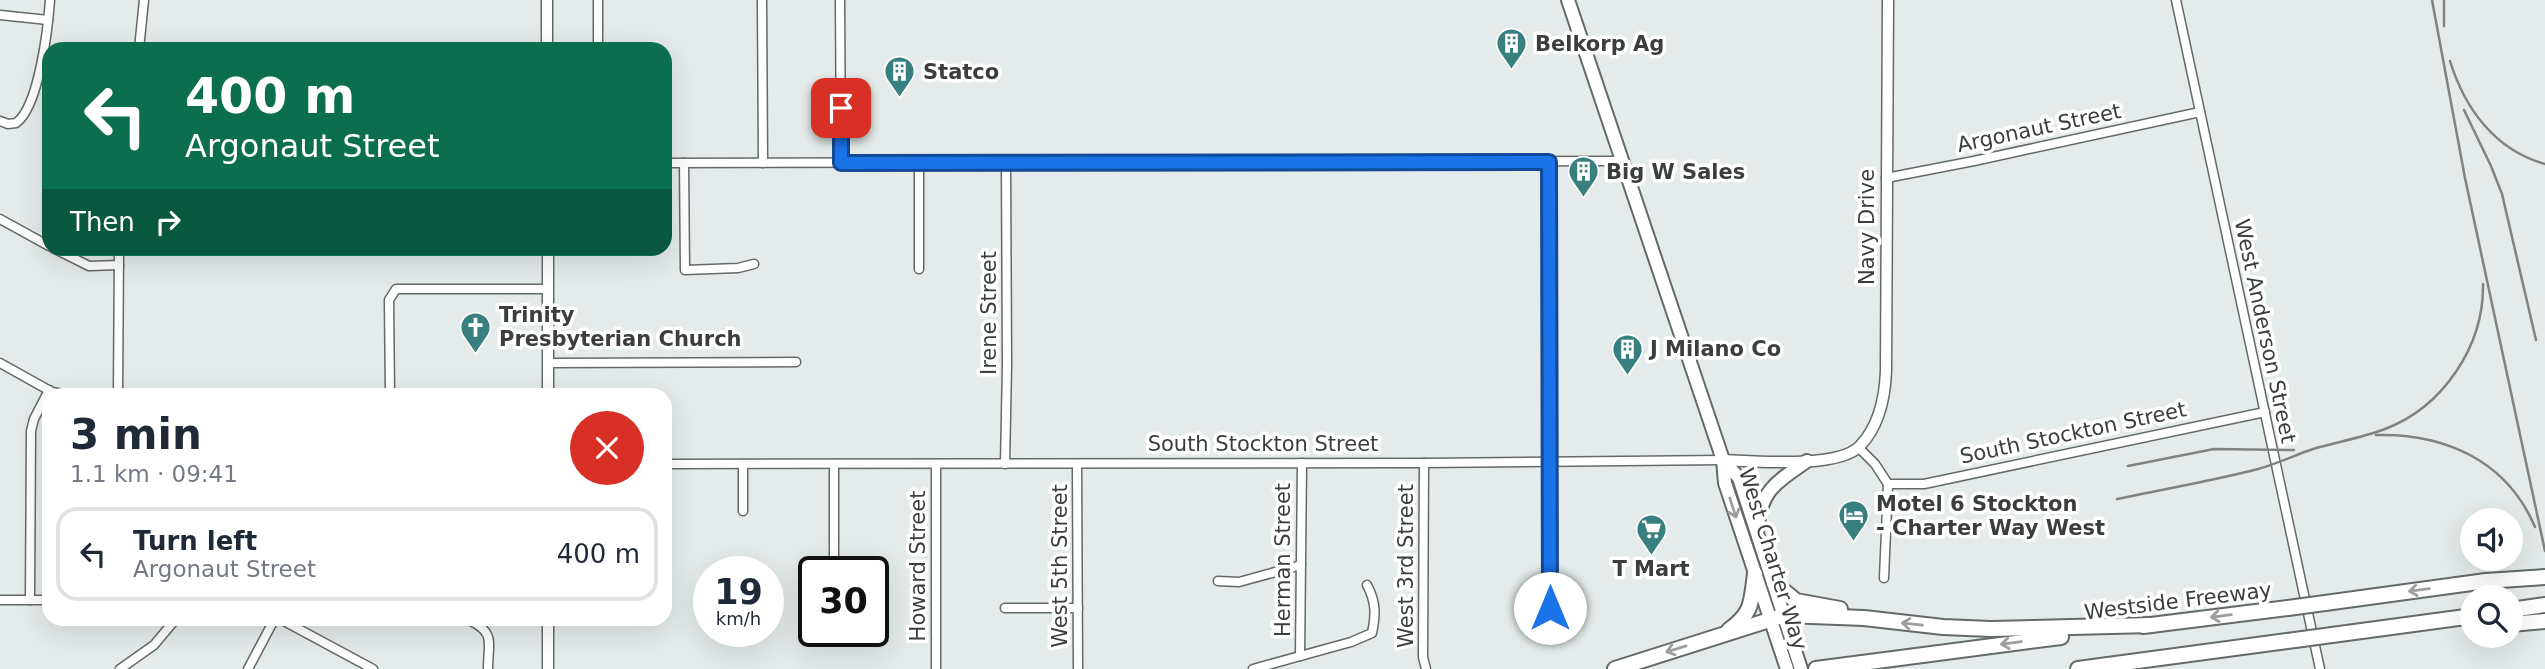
<!DOCTYPE html>
<html lang="en">
<head>
<meta charset="utf-8">
<style>
  body { margin:0; font-family:"DejaVu Sans",sans-serif; background:#f2f2f3; color:#1f2937; height:100vh; display:flex; flex-direction:column; font-size:26px; white-space:nowrap }
  * { box-sizing:border-box; margin:0 }
  p { font-size:23px; color:#747a83 }
  .icon { flex:none; width:38px; height:38px; fill:none; stroke:currentColor; stroke-width:2; stroke-linecap:round; stroke-linejoin:round }
  .map { position:relative; flex:1; overflow:hidden }
  .sheet { position:absolute; left:42px; top:388px; width:630px; height:238px; display:flex; flex-direction:column; background:#fff; border-radius:21px; box-shadow:0 7px 28px #0002 }
  .sheet>* { flex:none }
  .guide { position:absolute; left:42px; top:42px; width:630px; height:214px; border-radius:21px; box-shadow:0 7px 28px #0002; background:#0b6e4f; color:#fff; overflow:hidden }
  .buttons { position:absolute; left:2460px; top:508px; display:grid; gap:14px }
  .buttons a { display:grid; place-items:center; width:63px; height:63px; border-radius:50%; background:#fff; box-shadow:0 7px 28px #0002; font-size:35px }
  .speed { position:absolute; left:693px; top:556px; display:flex; gap:14px; font-size:35px; font-weight:700; text-align:center }
  .speed>* { display:grid; place-content:center; width:91px; height:91px; border-radius:50%; background:#fff; box-shadow:0 7px 28px #0002; line-height:1 }
  .speed small { font-size:18px; font-weight:400 }
  .speed .limit { border:4px solid #111; border-radius:10px; background:#fff; color:#111 }
  .pin { position:absolute; display:grid; place-items:center; width:60px; height:60px; color:#fff; margin:-30px; border-radius:14px; box-shadow:0 4px 10px #0006 }
  .me { position:absolute; width:77px; margin:-38px; rotate:0deg; stroke-linejoin:round; filter:drop-shadow(0 0 5px #0008) }
  .turn { display:flex; align-items:center; gap:24px; height:147px; padding:0 28px; font-size:32px }
  .turn .icon { width:91px; height:91px; stroke-width:2.5 }
  .turn b { display:block; font-size:49px; line-height:60px }
  .then { display:flex; align-items:center; height:66px; padding:0 28px; background:#0003; gap:14px; font-size:26px }
  .round { display:grid; place-items:center; flex:none; width:74px; height:74px; border-radius:37px; background:#f2f2f3 }
  .summary { display:flex; align-items:center; justify-content:space-between; height:119px; padding:0 28px }
  h1 { font-size:42px; font-weight:700; line-height:52px }
  ul { padding:0; list-style:none }
  li { display:flex; align-items:center; gap:21px; height:94px; margin:0 14px 10px; padding:0 14px; border:4px solid #e0e1e3; border-radius:21px }
  li div { flex:1 }
  li b { display:block; font-size:26px }
  li em { font-style:normal }
  .map>svg:first-child { display:block }
  .lines { fill:none; stroke-linecap:round; stroke-linejoin:round }
  .minor-casing { stroke:#646969; stroke-width:11 }
  .tertiary-casing { stroke:#646969; stroke-width:13 }
  .trunk-casing { stroke:#646969; stroke-width:16 }
  .motorway-casing { stroke:#646969; stroke-width:18 }
  .minor { stroke:#fff; stroke-width:8 }
  .tertiary { stroke:#fff; stroke-width:10 }
  .trunk { stroke:#fff; stroke-width:12 }
  .motorway { stroke:#fff; stroke-width:14 }
  .rail { stroke:#7f8382; stroke-width:2.5 }
  .motorway-bridge-casing { stroke:#646969; stroke-width:18; stroke-linecap:butt }
  .motorway-bridge { stroke:#fff; stroke-width:14 }
  .oneway { stroke:#9d9e9e }
  .route-casing { stroke:#114b97; stroke-width:18 }
  .route { stroke:#1a73e8; stroke-width:12 }
  .labels { text-anchor:middle; dominant-baseline:central; stroke-width:7; stroke-linejoin:round; paint-order:stroke }
  .poi-label { font-size:21px; font-weight:bold; fill:#3b3e3d; stroke:#fff; text-anchor:start }
  .street-label { font-size:21px; fill:#3b3e3d; stroke:#fff }
</style>
</head>
<body>
<div class="map">
<svg width="2545" height="669" viewBox="0 0 2545 669">
  <rect width="100%" height="100%" fill="#e5ebeb"/>
  <g class="lines">
    <defs>
      <g id="minor">
        <polyline points="598,0 598,49"/>
        <polyline points="762,0 763,163"/>
        <polyline points="840,0 841,163"/>
        <polyline points="2176,0 2320,669"/>
        <polyline points="0,15 48,20"/>
        <polyline points="139,49 144,0"/>
        <path d="M0,121L8,124L16,123C39,107 48,28 50,0"/>
        <polyline points="1549,162 1550,626"/>
        <polyline points="665,163 1622,161"/>
        <polyline points="684,163 685,270 738,268 754,264"/>
        <polyline points="919,163 919,269"/>
        <polyline points="1886,178 1974,161 2200,112"/>
        <polyline points="0,219 49,246"/>
        <polyline points="53,248 89,266 119,265"/>
        <polyline points="0,363 52,392 73,396"/>
        <polyline points="548,363 796,362"/>
        <polyline points="118,396 119,248"/>
        <polyline points="390,396 389,300 396,289 548,289"/>
        <polyline points="1859,448 1875,464 1888,484"/>
        <polyline points="1424,463 1423,657 1426,669"/>
        <polyline points="665,464 1424,463 1723,460"/>
        <polyline points="743,464 743,511"/>
        <polyline points="834,464 834,556"/>
        <polyline points="936,464 936,669"/>
        <polyline points="1005,464 1007,365 1006,163"/>
        <polyline points="1077,464 1078,669"/>
        <polyline points="1888,484 1924,484 2265,412"/>
        <polyline points="1884,578 1888,484"/>
        <polyline points="1218,581 1239,582 1301,565"/>
        <polyline points="0,600 49,600"/>
        <polyline points="30,600 31,431 34,419 49,390"/>
        <polyline points="1005,608 1078,608"/>
        <polyline points="282,620 373,669"/>
        <path d="M469,620C496,633 488,642 488,669"/>
        <polyline points="1300,656 1302,463"/>
        <polyline points="120,669 154,645 175,620"/>
        <polyline points="248,669 274,620"/>
        <path d="M1253,669L1351,642L1372,633C1376,614 1376,602 1367,585"/>
      </g>
      <g id="tertiary">
        <polyline points="547,0 547,49"/>
        <polyline points="548,248 548,396"/>
        <path d="M1723,460C1754,461 1838,469 1860,446C1879,426 1885,398 1886,371L1888,0"/>
        <polyline points="548,620 548,669"/>
      </g>
      <g id="trunk">
        <polyline points="1568,0 1723,460 1725,483 1787,669"/>
        <polyline points="1723,460 1739,478 1801,669"/>
        <path d="M1758,528C1760,490 1778,481 1807,461"/>
      </g>
      <g id="motorway">
        <polyline points="1774,583 1796,601 1840,609"/>
        <polyline points="2325,603 2486,581 2545,577"/>
        <polyline points="2511,610 2545,605"/>
        <polyline points="2511,624 2545,621"/>
        <polyline points="2143,626 2288,608"/>
        <path d="M1729,630C1753,613 1751,602 1755,574"/>
        <polyline points="2332,635 2473,616"/>
        <polyline points="1615,669 1785,615 1864,618 1943,627 1991,629 2152,625"/>
        <polyline points="1816,669 2061,637"/>
        <polyline points="2078,669 2295,640"/>
      </g>
    </defs>
    <!-- minor casing -->
    <use href="#minor" class="minor-casing"/>
    <!-- tertiary casing -->
    <use href="#tertiary" class="tertiary-casing"/>
    <!-- trunk casing -->
    <use href="#trunk" class="trunk-casing"/>
    <!-- motorway casing -->
    <use href="#motorway" class="motorway-casing"/>
    <!-- minor -->
    <use href="#minor" class="minor"/>
    <!-- tertiary -->
    <use href="#tertiary" class="tertiary"/>
    <!-- trunk -->
    <use href="#trunk" class="trunk"/>
    <!-- motorway -->
    <use href="#motorway" class="motorway"/>
    <!-- rail -->
    <g class="rail">
      <polyline points="2432,0 2465,178 2545,551"/>
      <polyline points="2444,26 2444,0"/>
      <path d="M2450,61C2465,109 2495,150 2545,164"/>
      <polyline points="2464,110 2491,166 2502,194 2536,340"/>
      <path d="M2376,435C2445,433 2507,461 2535,527"/>
      <polyline points="2128,466 2214,449 2294,450"/>
      <path d="M2117,499C2164,489 2212,481 2258,469C2277,464 2295,455 2313,449C2337,442 2361,438 2385,429C2443,407 2484,346 2483,284"/>
    </g>
    <defs>
      <g id="motorway-bridge">
        <polyline points="2288,608 2325,603"/>
        <polyline points="2295,640 2332,635"/>
      </g>
    </defs>
    <!-- motorway-bridge casing -->
    <use href="#motorway-bridge" class="motorway-bridge-casing"/>
    <!-- motorway-bridge -->
    <use href="#motorway-bridge" class="motorway-bridge"/>
  </g>
  <!-- one-way arrows -->
  <defs><path id="oneway-shaft" d="M-6 0H5M1.5-3L5.5 0L1.5 3" fill="none" stroke-width="1.6" stroke-linecap="round" stroke-linejoin="round" transform="scale(1.75)"/></defs>
  <g class="oneway">
    <use href="#oneway-shaft" transform="translate(1733 508) rotate(72)"/>
    <use href="#oneway-shaft" transform="translate(2419 590) rotate(172)"/>
    <use href="#oneway-shaft" transform="translate(2221 616) rotate(173)"/>
    <use href="#oneway-shaft" transform="translate(1912 624) rotate(-174)"/>
    <use href="#oneway-shaft" transform="translate(2011 643) rotate(172)"/>
    <use href="#oneway-shaft" transform="translate(1676 649) rotate(163)"/>
  </g>
  <g class="lines">
    <defs>
      <polyline id="route" points="841,108 841,163 1549,162 1550,608"/>
    </defs>
    <!-- route casing -->
    <use href="#route" class="route-casing"/>
    <!-- route -->
    <use href="#route" class="route"/>
  </g>
  <!-- icons -->
  <defs>
    <symbol id="building-pin" viewBox="-11 -11 22 30"><path d="M0 17L-7.5 6A9.5 9.5 0 1 1 7.5 6Z" fill="#38807f" stroke="#fff"/><path d="M-4-6H4V6H1V3H-1V6H-4ZM-2.5-4.3h1.7v1.8h-1.7ZM.8-4.3h1.7v1.8H.8ZM-2.5-1h1.7V.8h-1.7ZM.8-1h1.7V.8H.8Z" fill="#fff"/></symbol>
    <symbol id="church-pin" viewBox="-11 -11 22 30"><path d="M0 17L-7.5 6A9.5 9.5 0 1 1 7.5 6Z" fill="#38807f" stroke="#fff"/><path d="M-1.2-6h2.4v3.5h3.3v2.4h-3.3V6h-2.4V-.1h-3.3v-2.4h3.3Z" fill="#fff"/></symbol>
    <symbol id="hotel-pin" viewBox="-11 -11 22 30"><path d="M0 17L-7.5 6A9.5 9.5 0 1 1 7.5 6Z" fill="#38807f" stroke="#fff"/><path d="M-6-4.5h1.5V1H6V5H4.5V3h-9V5H-6ZM-4 0a1.8 1.8 0 1 1 3.6 0ZM.5 0V-2.5h3Q6-2.5 6 0Z" fill="#fff"/></symbol>
    <symbol id="supermarket-pin" viewBox="-11 -11 22 30"><path d="M0 17L-7.5 6A9.5 9.5 0 1 1 7.5 6Z" fill="#38807f" stroke="#fff"/><path d="M-6-5.5h2.5l.6 2H6L4.5 2H-2.5L-4.4-4H-6ZM-1.5 3.2a1.3 1.3 0 1 0 .1 0ZM3 3.2a1.3 1.3 0 1 0 .1 0Z" fill="#fff"/></symbol>
  </defs>
  <g fill-rule="evenodd">
    <use href="#building-pin" x="1494" y="26" width="35" height="47"/>
    <use href="#building-pin" x="882" y="54" width="35" height="47"/>
    <use href="#building-pin" x="1566" y="154" width="35" height="47"/>
    <use href="#church-pin" x="458" y="310" width="35" height="47"/>
    <use href="#building-pin" x="1610" y="332" width="35" height="47"/>
    <use href="#hotel-pin" x="1836" y="498" width="35" height="47"/>
    <use href="#supermarket-pin" x="1634" y="512" width="35" height="47"/>
  </g>
  <g class="labels">
    <!-- poi labels -->
    <g class="poi-label">
      <text x="1535" y="44">Belkorp Ag</text>
      <text x="923" y="72">Statco</text>
      <text x="1606" y="172">Big W Sales</text>
      <text x="499" y="315">Trinity<tspan x="499" dy="24">Presbyterian Church</tspan></text>
      <text x="1650" y="349">J Milano Co</text>
      <text x="1876" y="504">Motel 6 Stockton<tspan x="1876" dy="24">- Charter Way West</tspan></text>
      <text x="1651" y="569" text-anchor="middle">T Mart</text>
    </g>
    <!-- street labels -->
    <g class="street-label">
      <text transform="translate(2039 128) rotate(-12)">Argonaut Street</text>
      <text transform="translate(1867 227) rotate(-90)">Navy Drive</text>
      <text transform="translate(989 313) rotate(-90)">Irene Street</text>
      <text transform="translate(2265 331) rotate(78)">West Anderson Street</text>
      <text transform="translate(2073 433) rotate(-12)">South Stockton Street</text>
      <text x="1263" y="444">South Stockton Street</text>
      <text transform="translate(1773 559) rotate(73)">West Charter Way</text>
      <text transform="translate(1283 560) rotate(-90)">Herman Street</text>
      <text transform="translate(918 566) rotate(-90)">Howard Street</text>
      <text transform="translate(1060 566) rotate(-90)">West 5th Street</text>
      <text transform="translate(1406 566) rotate(-90)">West 3rd Street</text>
      <text transform="translate(2178 601) rotate(-7)">Westside Freeway</text>
    </g>
  </g>
</svg>
<div class="buttons">
<a><svg class="icon" aria-label="sound" viewBox="0 0 24 24"><path d="M4 9h4l5-4v14l-5-4H4zM17 9q2 3 0 6"/></svg></a>
<a><svg class="icon" aria-label="search" viewBox="0 0 24 24"><circle cx="10" cy="10" r="6"/><path d="M15 15l6 6"/></svg></a>
</div>
<div class="speed"><div>19<small>km/h</small></div><div class="limit">30</div></div>
<div class="pin" style="left:841px;top:108px;background:#d93025"><svg class="icon" aria-label="arrive" viewBox="0 0 24 24"><path d="M6 21V4h12l-3 4 3 4H6"/></svg></div>
<svg class="me" style="left:1550px;top:608px" viewBox="-20 -20 40 40"><circle r="19" fill="#fff"/><path d="M0-13L10 11 0 6-10 11z" fill="#1a73e8"/></svg>
<div class="guide">
<div class="turn"><svg class="icon" aria-label="left" viewBox="0 0 24 24"><path d="M17 20v-9H6M10 6l-5 5 5 5"/></svg><div><b>400 m</b>Argonaut Street</div></div>
<div class="then">Then<svg class="icon" aria-label="right" viewBox="0 0 24 24"><path d="M7 20v-9h11M14 6l5 5-5 5"/></svg></div>
</div>
<section class="sheet">
<div class="summary"><div><h1>3 min</h1><p>1.1 km · 09:41</p></div><a class="round" style="background:#d93025;color:#fff"><svg class="icon" aria-label="close" viewBox="0 0 24 24"><path d="M6 6l12 12M18 6L6 18"/></svg></a></div>
<ul>
<li><svg class="icon" aria-label="left" viewBox="0 0 24 24"><path d="M17 20v-9H6M10 6l-5 5 5 5"/></svg><div><b>Turn left</b><p>Argonaut Street</p></div><em>400 m</em></li>
</ul>
</section>
</div>
</body>
</html>
